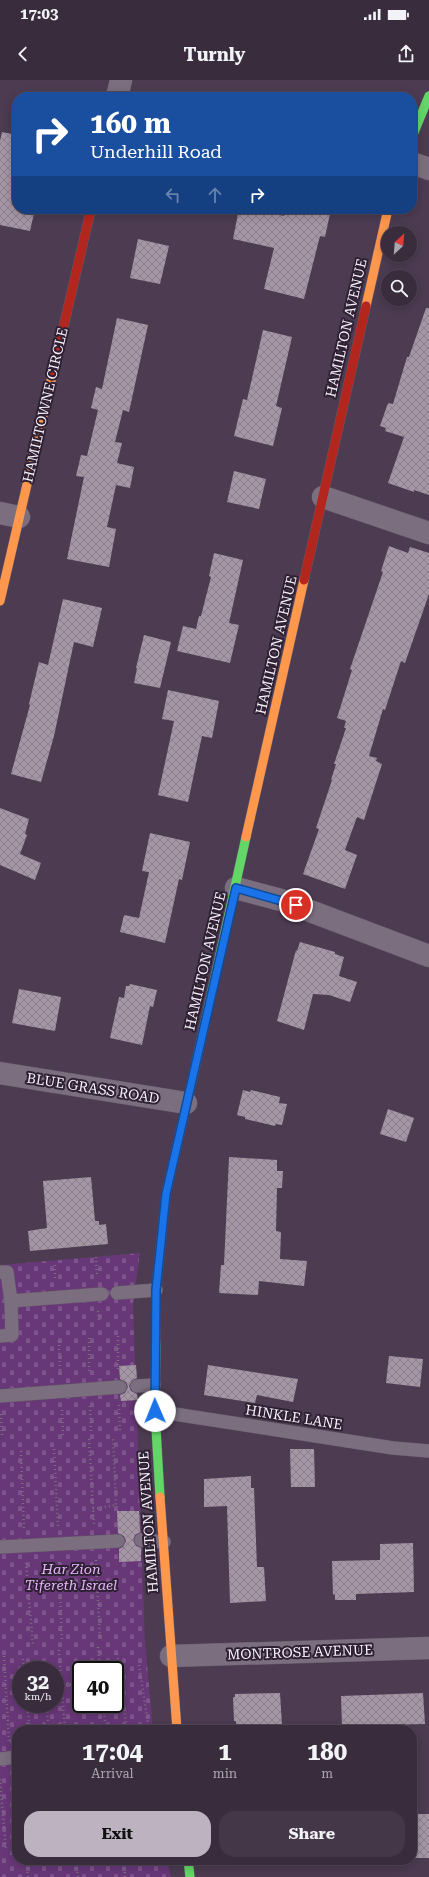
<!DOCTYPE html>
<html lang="en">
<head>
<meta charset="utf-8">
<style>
  body { margin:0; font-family:"Roboto Serif",serif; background:#443848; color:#f1f3f6; height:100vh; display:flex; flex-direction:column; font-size:15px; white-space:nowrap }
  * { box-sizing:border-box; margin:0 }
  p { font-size:13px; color:#aba7b0 }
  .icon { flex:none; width:22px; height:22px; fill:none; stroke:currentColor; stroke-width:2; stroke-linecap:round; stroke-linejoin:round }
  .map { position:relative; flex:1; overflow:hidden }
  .sheet { position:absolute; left:12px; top:1645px; width:405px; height:140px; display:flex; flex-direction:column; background:#392c3d; border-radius:16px; box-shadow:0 2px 10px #0003,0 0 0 1px #534857 }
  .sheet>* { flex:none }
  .banner { position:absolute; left:12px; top:12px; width:405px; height:122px; border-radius:16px; box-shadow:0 2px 10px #0003,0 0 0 1px #534857; background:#1a4fa0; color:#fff; overflow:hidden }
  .needle { width:26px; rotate:26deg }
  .controls { position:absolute; left:381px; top:146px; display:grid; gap:8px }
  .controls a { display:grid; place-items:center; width:36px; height:36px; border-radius:50%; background:#392c3d; box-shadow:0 2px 10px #0003,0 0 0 1px #534857; font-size:20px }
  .speed { position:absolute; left:12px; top:1581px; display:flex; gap:8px; font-size:20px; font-weight:700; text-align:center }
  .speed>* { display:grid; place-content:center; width:52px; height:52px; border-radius:50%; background:#392c3d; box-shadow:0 2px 10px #0003,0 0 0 1px #534857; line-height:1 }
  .speed small { font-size:10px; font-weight:400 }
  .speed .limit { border:2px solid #111; border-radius:6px; background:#fff; color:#111 }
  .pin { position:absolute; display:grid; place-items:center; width:34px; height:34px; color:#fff; margin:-17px; border:2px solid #fff; border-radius:50%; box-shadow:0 1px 4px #0007 }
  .me { position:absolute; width:44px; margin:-22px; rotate:359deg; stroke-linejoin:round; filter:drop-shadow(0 0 3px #0008) }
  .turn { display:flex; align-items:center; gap:14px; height:84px; padding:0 12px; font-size:18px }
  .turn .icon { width:52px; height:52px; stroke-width:2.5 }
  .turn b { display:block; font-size:28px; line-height:34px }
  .lanes { display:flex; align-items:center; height:38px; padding:0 12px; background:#0003; justify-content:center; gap:20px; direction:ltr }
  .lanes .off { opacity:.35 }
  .eta { display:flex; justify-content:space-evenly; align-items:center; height:68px; text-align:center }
  .eta b { font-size:24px; font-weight:700; line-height:28px }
  .button { display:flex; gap:8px; margin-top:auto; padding:8px 12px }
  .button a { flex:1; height:46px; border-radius:16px; background:#bcb2c0; color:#111; font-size:16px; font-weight:700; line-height:46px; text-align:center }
  .button a+a { background:#443848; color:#f1f3f6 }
  .status { display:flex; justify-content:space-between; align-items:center; height:28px; padding:0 20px; background:#392c3d; direction:ltr }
  .status svg { height:11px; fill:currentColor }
  header { display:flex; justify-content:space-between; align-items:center; height:52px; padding:0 12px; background:#392c3d; font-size:18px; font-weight:700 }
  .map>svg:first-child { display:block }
  .cemetery { fill:url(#cemetery-stones); fill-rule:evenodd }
  .building { fill:url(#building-cross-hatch) }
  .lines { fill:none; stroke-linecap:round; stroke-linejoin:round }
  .lane-casing { stroke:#665969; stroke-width:14 }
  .street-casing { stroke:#665969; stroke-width:23 }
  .fast-casing { stroke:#665969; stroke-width:10 }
  .slow-casing { stroke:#665969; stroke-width:10 }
  .jam-casing { stroke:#665969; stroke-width:10 }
  .path { stroke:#7a6f7e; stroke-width:2.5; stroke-dasharray:1 3; stroke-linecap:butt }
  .lane { stroke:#7b6f7f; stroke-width:13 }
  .street { stroke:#7b6f7f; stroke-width:22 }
  .fast { stroke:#63d668; stroke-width:9 }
  .slow { stroke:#ff974d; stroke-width:9 }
  .jam { stroke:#b3261e; stroke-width:9 }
  .route-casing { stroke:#114b97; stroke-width:10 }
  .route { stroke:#1a73e8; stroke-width:7 }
  .labels { text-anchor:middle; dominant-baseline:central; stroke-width:4; stroke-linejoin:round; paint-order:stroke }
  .street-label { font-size:14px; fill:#f9f2fc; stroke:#2e2133 }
  .park-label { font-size:14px; font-style:italic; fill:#e8b4fb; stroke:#2e2133 }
</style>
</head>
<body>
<div class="status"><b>17:03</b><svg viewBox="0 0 49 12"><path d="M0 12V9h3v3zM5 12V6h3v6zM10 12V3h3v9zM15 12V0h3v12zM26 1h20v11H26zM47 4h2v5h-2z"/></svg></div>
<header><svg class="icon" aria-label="back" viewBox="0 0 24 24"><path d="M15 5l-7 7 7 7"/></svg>Turnly<svg class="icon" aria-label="share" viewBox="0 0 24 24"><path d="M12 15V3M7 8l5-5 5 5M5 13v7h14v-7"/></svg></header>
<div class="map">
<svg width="429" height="1797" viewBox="0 0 429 1797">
  <defs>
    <pattern id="cemetery-stones" width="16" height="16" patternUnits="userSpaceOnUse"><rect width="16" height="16" fill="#683778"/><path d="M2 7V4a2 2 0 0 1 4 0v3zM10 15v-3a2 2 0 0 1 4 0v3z" fill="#7e548c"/></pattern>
    <pattern id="building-cross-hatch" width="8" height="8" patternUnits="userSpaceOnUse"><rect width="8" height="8" fill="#a596a5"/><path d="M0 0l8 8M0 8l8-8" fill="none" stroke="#8a7f8a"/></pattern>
  </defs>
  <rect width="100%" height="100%" fill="#4c3b51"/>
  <!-- cemetery -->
  <path class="cemetery" d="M140,1173L133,1224L145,1562L153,1650H17V1780H167L171,1797H0V1185ZM21,1590H55V1624H21ZM81,1590H115V1624H81Z"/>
  <!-- building -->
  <g class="building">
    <polygon points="2,52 17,55 17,129 35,129 30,151 0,145 0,61"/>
    <polygon points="239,129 255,129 284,136 286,129 331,129 325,157 320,156 304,219 264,209 274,168 233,159"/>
    <polygon points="138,159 169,166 160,204 130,198"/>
    <polygon points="426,228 429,228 429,415 414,410 414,412 388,403 404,357 385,351 386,348 380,346 388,323 393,324 407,277 409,277"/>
    <polygon points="117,238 148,245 129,332 123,330 115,362 122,363 117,383 134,387 130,408 116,405 107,447 116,449 109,487 67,479 84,397 76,396 81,375 87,376 98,330 91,328 96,307 102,309"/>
    <polygon points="263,250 292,257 276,326 282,328 273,366 234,356 243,319 247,320"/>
    <polygon points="234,391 266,399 259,429 227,422"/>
    <polygon points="389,466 408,473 410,467 429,473 429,514 405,583 401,581 385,630 383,629 369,676 377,678 376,681 382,684 364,740 357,737 345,770 357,775 345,809 303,794 319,749 316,748 332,700 331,700 336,684 334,684 346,648 344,648 346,641 337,638 352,590 350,589 383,492 381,491"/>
    <polygon points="214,473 243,480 229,543 239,545 230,583 177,571 183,546 196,549 199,536 201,536 211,497 209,496"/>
    <polygon points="63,519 102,528 93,567 74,562 54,656 41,702 11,694 30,625 29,624 39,582 48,585"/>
    <polygon points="144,555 171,562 160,608 134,603 137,588 136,588"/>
    <polygon points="168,610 219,621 212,658 202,656 188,722 158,715 174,641 162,639"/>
    <polygon points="0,728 29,739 25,754 27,755 20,774 41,783 35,800 0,785"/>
    <polygon points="150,753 190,762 182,800 179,799 165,863 120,852 124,835 139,838 149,792 142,791"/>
    <polygon points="300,862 335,872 335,874 344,877 339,896 357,902 350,922 329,915 313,914 304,950 277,941 296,870 297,871"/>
    <polygon points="130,904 157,910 153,927 150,926 142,965 110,958 119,917 124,918 126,906 129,906"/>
    <polygon points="19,909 61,917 55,951 12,943"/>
    <polygon points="243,1010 250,1012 251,1010 280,1017 279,1023 287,1024 282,1045 276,1044 275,1046 245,1039 245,1037 237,1035"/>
    <polygon points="388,1029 414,1038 406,1062 380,1054"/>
    <polygon points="229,1077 277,1080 277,1091 283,1091 282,1108 277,1108 276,1151 281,1152 280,1179 307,1181 304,1206 259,1201 258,1215 219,1213 221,1185 224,1185"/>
    <polygon points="91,1097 95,1141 99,1141 99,1145 106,1144 108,1164 30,1171 28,1151 47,1148 43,1101"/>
    <polygon points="389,1276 423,1279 420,1307 386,1303"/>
    <polygon points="136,1285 137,1298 132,1300 129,1306 131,1311 137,1314 138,1320 121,1321 120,1315 125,1313 128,1307 126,1302 120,1299 119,1286"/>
    <polygon points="208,1285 298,1299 293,1322 257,1315 255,1323 204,1315"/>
    <polygon points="290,1369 314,1369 315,1407 291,1407"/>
    <polygon points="251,1396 251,1408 254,1408 257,1487 264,1487 266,1521 230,1523 227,1426 204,1427 204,1399"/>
    <polygon points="117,1431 139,1431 140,1452 135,1455 133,1460 136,1466 141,1468 141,1481 119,1482 119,1469 123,1467 126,1461 124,1456 118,1453"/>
    <polygon points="413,1463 414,1512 356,1514 356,1520 335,1520 335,1514 333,1515 332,1481 380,1480 380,1464"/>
    <polygon points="280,1613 282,1645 243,1646 243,1644 236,1644 236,1641 234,1641 233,1617 235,1617 235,1614"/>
    <polygon points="423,1613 425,1644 342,1646 341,1616"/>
    <rect x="412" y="1734" width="17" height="44"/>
  </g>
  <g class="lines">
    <defs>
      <g id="lane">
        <polyline points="0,1192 7,1192 11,1221 12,1255 0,1256"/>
        <polyline points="117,1213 156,1210"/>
        <polyline points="11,1221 102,1214"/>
        <polyline points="137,1306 154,1305"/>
        <polyline points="0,1316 120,1307"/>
        <polyline points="155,1331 393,1368 429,1371"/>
        <polyline points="141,1460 164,1462"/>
        <polyline points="0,1467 118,1461"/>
        <polyline points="0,1679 17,1677"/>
      </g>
      <g id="street">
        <polyline points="117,17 121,0"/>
        <polyline points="412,83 429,89"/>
        <polyline points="323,417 429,453"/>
        <polyline points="0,433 19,437"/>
        <polyline points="236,808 281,820 429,876"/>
        <polyline points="0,993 186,1023"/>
        <polyline points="171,1576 429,1568"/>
      </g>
      <g id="fast">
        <polyline points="412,57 429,16"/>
        <polyline points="194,992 246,757"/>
        <polyline points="156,1262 155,1331 160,1417"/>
        <polyline points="188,1780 190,1797"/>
      </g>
      <g id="slow">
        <polyline points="366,226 388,129"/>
        <polyline points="0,521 53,292"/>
        <polyline points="246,757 304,500"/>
        <polyline points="160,1417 177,1650"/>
      </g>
      <g id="jam">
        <polyline points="53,292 91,129"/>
        <polyline points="304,500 366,226"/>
        <polyline points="156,1262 156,1210 166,1114 194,992"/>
      </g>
    </defs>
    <!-- lane casing -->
    <use href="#lane" class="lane-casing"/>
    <!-- street casing -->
    <use href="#street" class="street-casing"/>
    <!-- fast casing -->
    <use href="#fast" class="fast-casing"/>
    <!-- slow casing -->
    <use href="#slow" class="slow-casing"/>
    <!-- jam casing -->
    <use href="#jam" class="jam-casing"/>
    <!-- path -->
    <g class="path">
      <polyline points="96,1177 97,1196"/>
      <polyline points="55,1185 55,1200"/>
      <polyline points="98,1231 99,1240"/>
      <polyline points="118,1256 118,1291"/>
      <polyline points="89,1258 89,1291"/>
      <polyline points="59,1261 60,1295"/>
      <polyline points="119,1325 120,1351"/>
      <polyline points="90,1326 91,1354"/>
      <polyline points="62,1330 63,1355"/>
      <polyline points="1,1334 2,1358"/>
      <polyline points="89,1359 94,1445"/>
      <polyline points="54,1369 58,1448"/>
      <polyline points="21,1371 24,1449"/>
      <polyline points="93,1429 116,1425 113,1357"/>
      <polyline points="96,1480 100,1559"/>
      <polyline points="59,1482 62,1562"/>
      <polyline points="26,1483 33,1566"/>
      <polyline points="98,1567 100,1590"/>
      <polyline points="59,1570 65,1650"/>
      <polyline points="117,1574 127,1650"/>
      <polyline points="4,1576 9,1661"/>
      <polyline points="23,1579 24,1590"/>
      <polyline points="42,1580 43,1590"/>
      <polyline points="139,1585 149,1650"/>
      <polyline points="62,1605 81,1604"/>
      <polyline points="27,1624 30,1650"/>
      <polyline points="46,1624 49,1650"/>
      <polyline points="103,1624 106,1650"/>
      <polyline points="0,1699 6,1770"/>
      <polyline points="26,1780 28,1797"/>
      <polyline points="76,1780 78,1797"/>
      <polyline points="124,1780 125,1797"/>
    </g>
    <!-- lane -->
    <use href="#lane" class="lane"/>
    <!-- street -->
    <use href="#street" class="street"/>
    <!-- fast -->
    <use href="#fast" class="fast"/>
    <!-- slow -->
    <use href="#slow" class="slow"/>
    <!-- jam -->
    <use href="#jam" class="jam"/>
  </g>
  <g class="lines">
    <defs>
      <polyline id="route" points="155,1331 156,1210 166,1114 236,808 296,825"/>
    </defs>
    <!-- route casing -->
    <use href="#route" class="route-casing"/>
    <!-- route -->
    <use href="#route" class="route"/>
  </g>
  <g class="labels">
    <!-- street labels -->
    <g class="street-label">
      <text transform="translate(346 248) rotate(-77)">HAMILTON AVENUE</text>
      <text transform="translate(45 325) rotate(-77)">HAMILTOWNE CIRCLE</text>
      <text transform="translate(276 565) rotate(-77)">HAMILTON AVENUE</text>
      <text transform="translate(205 881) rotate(-77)">HAMILTON AVENUE</text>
      <text transform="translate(93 1008) rotate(9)">BLUE GRASS ROAD</text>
      <text transform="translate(294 1337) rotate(9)">HINKLE LANE</text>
      <text transform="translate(148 1442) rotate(-94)">HAMILTON AVENUE</text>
      <text transform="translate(300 1572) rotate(-2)">MONTROSE AVENUE</text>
    </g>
    <!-- park labels -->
    <g class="park-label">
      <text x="71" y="1489">Har Zion<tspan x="71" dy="16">Tifereth Israel</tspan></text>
    </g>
  </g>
</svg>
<div class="controls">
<a><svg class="needle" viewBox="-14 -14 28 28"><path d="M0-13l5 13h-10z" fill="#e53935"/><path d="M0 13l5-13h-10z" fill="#aba7b0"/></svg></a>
<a><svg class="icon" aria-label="search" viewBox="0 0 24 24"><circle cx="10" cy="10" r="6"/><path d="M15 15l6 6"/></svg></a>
</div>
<div class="speed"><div>32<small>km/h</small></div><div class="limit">40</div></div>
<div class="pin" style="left:296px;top:825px;background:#d93025"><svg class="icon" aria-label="arrive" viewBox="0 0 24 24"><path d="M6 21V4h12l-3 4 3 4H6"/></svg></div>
<svg class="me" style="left:155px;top:1331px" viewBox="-20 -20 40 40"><circle r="19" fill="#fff"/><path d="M0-13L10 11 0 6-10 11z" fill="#1a73e8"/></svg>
<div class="banner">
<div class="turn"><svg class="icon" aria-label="right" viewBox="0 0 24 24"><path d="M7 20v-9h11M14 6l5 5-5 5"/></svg><div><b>160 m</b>Underhill Road</div></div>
<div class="lanes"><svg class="icon off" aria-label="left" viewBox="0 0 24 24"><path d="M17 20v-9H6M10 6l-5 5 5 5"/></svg><svg class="icon off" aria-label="ahead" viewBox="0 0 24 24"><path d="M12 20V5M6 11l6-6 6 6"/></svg><svg class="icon" aria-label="right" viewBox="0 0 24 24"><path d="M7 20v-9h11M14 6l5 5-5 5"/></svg></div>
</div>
<section class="sheet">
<div class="eta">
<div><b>17:04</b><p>Arrival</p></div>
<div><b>1</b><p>min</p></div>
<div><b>180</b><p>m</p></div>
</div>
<div class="button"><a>Exit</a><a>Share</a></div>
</section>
</div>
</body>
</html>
